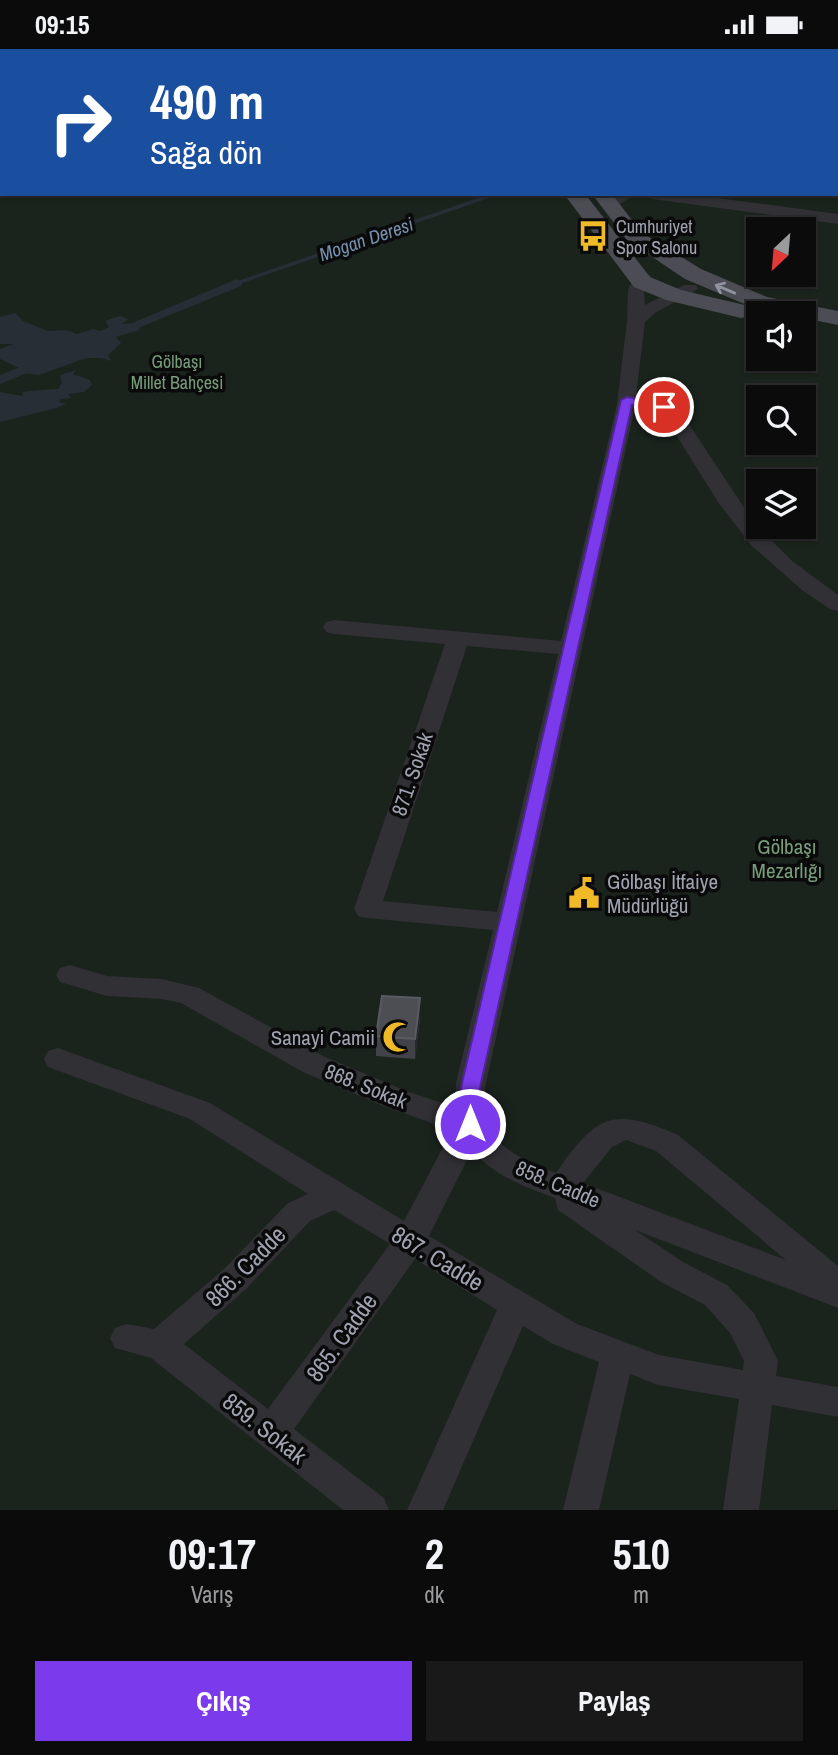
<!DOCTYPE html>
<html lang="tr">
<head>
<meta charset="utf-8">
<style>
  body { margin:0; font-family:"Archivo Narrow",sans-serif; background:#19191a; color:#f1f3f6; height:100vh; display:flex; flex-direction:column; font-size:26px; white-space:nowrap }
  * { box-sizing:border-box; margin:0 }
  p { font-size:23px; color:#9a9b9d }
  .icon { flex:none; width:38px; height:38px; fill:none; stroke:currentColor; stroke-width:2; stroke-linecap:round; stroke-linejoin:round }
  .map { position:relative; height:1461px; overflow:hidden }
  .side { display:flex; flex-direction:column; background:#0b0b0c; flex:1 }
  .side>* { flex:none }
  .hud { position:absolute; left:0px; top:0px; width:838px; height:147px; box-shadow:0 2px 5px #0004,0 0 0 2px #2b2b2d; background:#1a4fa0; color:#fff; overflow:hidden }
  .needle { width:46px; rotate:206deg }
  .fabs { position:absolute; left:746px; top:168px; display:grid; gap:14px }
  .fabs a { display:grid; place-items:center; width:70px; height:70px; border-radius:0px; background:#0b0b0c; box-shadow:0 2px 5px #0004,0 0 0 2px #2b2b2d; font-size:35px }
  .pin { position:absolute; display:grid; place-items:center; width:60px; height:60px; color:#fff; margin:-30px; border:4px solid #fff; border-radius:50%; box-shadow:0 2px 7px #0007 }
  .me { position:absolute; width:77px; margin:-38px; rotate:0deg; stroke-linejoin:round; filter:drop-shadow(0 0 5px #0008) }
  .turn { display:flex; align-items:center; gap:24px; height:147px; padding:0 35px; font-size:32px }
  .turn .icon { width:91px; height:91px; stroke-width:2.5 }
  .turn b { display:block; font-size:49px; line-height:60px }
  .eta { display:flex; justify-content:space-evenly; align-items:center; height:119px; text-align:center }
  .eta b { font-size:42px; font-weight:800; line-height:49px }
  .button { display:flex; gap:14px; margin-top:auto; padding:14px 35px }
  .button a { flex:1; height:80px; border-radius:0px; background:#7c3aed; color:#fff; font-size:28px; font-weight:800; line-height:80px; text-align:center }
  .button a+a { background:#19191a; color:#f1f3f6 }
  .status { display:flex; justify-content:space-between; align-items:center; height:49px; padding:0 35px; background:#0b0b0c; direction:ltr }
  .status svg { height:19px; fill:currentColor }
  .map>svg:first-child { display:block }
  .green { fill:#1b231d; fill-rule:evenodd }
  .water { fill:#282e35 }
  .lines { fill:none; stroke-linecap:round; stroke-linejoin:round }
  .stream { stroke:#282e35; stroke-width:3.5 }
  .canal { fill:#282e35; fill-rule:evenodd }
  .minor { fill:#303035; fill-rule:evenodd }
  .major { fill:#4c4d54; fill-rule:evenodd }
  .wall { fill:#424348 }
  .shaded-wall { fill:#292a2d }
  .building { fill:#4c4e53; stroke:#595b62; stroke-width:2 }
  .oneway { stroke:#8f939e }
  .route { fill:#7c3aed; stroke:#51269a; stroke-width:2 }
  .labels { text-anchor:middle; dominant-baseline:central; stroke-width:7; stroke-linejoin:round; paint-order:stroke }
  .far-poi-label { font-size:18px; fill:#a0a4b1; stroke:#0a0a0b; text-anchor:start }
  .far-park-label { font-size:18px; fill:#779d7b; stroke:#0a0a0b }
  .far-water-label { font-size:19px; font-style:italic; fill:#7690ad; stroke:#0a0a0b }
  .street-label { font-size:21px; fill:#a0a4b1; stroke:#0a0a0b }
  .park-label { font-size:21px; fill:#779d7b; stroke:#0a0a0b }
  .poi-label { font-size:21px; fill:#a0a4b1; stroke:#0a0a0b; text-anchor:start }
  .near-street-label { font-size:24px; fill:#a0a4b1; stroke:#0a0a0b }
</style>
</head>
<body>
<div class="status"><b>09:15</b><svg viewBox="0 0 49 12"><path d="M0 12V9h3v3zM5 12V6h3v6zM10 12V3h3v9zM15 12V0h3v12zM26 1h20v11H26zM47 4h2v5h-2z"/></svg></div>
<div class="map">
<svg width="838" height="1461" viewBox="0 0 838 1461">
  <rect width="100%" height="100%" fill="#0f0f10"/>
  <!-- green -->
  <path class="green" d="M0,0H838V1461H0ZM2,2H836V145H2ZM758,180H803V226H758ZM758,264H803V310H758ZM758,348H803V394H758ZM758,432H803V478H758Z"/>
  <!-- water -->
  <g class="water">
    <polygon points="15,264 23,272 48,282 66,281 77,285 93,280 100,282 109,278 105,272 120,267 128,270 122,275 135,274 140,277 139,281 116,288 121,294 108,306 111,312 101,309 86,309 39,326 23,324 21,320 0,310 0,300 14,295 0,295 0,268"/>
    <path d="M76,321L73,325L90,331L92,336L84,343L68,345L71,349L60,350L59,353L66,355L57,359L0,373V343L22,347L23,343C29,342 52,340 58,340L62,334L60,326Z"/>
  </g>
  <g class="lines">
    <!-- stream -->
    <polyline class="stream" points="237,234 495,145"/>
    <!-- canal -->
    <g class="canal">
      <polygon points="237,230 243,234 241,237 121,286 113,286 111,283"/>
      <polygon points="42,309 47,310 47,316 0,335 0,326"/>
    </g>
    <!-- minor -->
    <g class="minor">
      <polygon points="240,0 258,0 239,2"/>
      <polygon points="635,0 649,0 649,2 636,2"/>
      <polygon points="764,0 838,0 838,5 836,2 763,2"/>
      <polygon points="0,79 2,79 0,88"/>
      <polygon points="611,145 636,145 615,158 603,158 601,155"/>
      <polygon points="644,145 688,145 838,165 838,175 652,150"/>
      <path d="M643,222L651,227L644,241L645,256L684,236H696L698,240L655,264L645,273L636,347L677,357L755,475L791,511L838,546V562L830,560L802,541L751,496L718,453L663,365L635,358L486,1034C484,1048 481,1065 488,1078C499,1101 534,1116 556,1124C596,1066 612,1057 678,1086L838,1217V1259L635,1181L683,1213L727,1236L754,1264L778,1312L776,1327L838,1338V1368L772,1356L759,1461H723L739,1350L658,1336L630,1325L599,1461H563L599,1313L553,1295L523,1277L443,1461H407L497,1261L415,1210L294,1380L384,1449L389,1461H343L151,1309L115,1299L110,1289L115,1279L127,1275L154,1280L224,1220L288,1154L308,1145L190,1070L48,1018L44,1010L48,1002L58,999L210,1054L404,1172L452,1081L386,1058L303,1023L181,954L162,950L107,947L60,933L56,926L60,919L70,916L107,927L162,930L199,939L323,1007L406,1042L455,1058L456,1034L493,881L367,869L358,867L354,860L445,595L334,585L326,583L323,578L326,573L334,571L561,592L617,355L627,272L628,241L637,223ZM467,597L558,605L497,863L383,852ZM626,1091L656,1102L786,1211L583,1134L612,1098ZM472,1101C494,1127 525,1138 555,1149L558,1161L661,1233L705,1256L730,1284L744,1312L743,1321L659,1306L577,1275L429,1187ZM334,1161L390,1195L268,1360L184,1295L246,1240L310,1172Z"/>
    </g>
    <!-- major -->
    <g class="major">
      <polygon points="471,0 487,0 488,2 471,2"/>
      <polygon points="564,145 585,145 650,228 681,241 749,257 752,262 749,267 741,269 666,251 634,238"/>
      <polygon points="592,145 612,145 641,183 701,220 767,248 838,262 838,276 803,269 803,264 780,264 754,259 685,230 627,191"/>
    </g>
  </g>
  <!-- wall -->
  <polygon class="wall" points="420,969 415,1010 376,1007 376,987"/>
  <!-- shaded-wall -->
  <polygon class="shaded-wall" points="420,949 420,969 415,1010 415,990"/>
  <!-- building -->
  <polygon class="building" points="382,947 420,949 415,990 376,987"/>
  <!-- one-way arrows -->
  <defs><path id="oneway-shaft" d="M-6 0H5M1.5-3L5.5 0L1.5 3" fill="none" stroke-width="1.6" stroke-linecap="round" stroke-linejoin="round" transform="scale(1.75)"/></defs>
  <use class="oneway" href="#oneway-shaft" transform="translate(725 240) rotate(-157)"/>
  <!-- route -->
  <path class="route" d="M627,348L664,354L670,358L664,361L632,356L481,1034L477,1057L480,1075L477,1081L470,1083L463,1081C455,1066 459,1049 462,1034L621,351Z"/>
  <!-- icons -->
  <defs>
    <symbol id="bus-bare" viewBox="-9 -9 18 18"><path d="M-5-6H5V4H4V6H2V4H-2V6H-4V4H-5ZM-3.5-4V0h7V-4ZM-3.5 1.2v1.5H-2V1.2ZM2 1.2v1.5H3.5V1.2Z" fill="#f0b927" stroke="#0a0a0b" stroke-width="2.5" paint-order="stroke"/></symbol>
    <symbol id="civic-bare" viewBox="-9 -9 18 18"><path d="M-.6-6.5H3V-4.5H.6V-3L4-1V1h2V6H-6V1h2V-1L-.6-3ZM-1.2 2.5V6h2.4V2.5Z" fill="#f0b927" stroke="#0a0a0b" stroke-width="2.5" paint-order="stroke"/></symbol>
    <symbol id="mosque-bare" viewBox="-9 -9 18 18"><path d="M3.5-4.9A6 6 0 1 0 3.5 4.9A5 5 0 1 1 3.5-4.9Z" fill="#f0b927" stroke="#0a0a0b" stroke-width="2.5" paint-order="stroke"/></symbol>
  </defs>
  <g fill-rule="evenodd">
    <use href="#bus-bare" x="571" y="165" width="44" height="44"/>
    <use href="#civic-bare" x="562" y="822" width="44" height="44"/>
    <use href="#mosque-bare" x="376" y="966" width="44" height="44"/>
  </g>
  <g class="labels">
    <!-- far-poi labels -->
    <g class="far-poi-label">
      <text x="616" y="177">Cumhuriyet<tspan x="616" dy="21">Spor Salonu</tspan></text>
    </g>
    <!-- far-park labels -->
    <g class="far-park-label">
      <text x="177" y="312">Gölbaşı<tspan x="177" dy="21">Millet Bahçesi</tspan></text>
    </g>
    <!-- far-water labels -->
    <g class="far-water-label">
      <text transform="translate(366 190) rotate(-19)">Mogan Deresi</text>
    </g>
    <!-- street labels -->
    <g class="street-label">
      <text transform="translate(412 725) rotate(-71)">871. Sokak</text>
      <text transform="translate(366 1037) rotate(22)">868. Sokak</text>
      <text transform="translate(558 1135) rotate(23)">858. Cadde</text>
    </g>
    <!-- park labels -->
    <g class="park-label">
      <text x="787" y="797">Gölbaşı<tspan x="787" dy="24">Mezarlığı</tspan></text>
    </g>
    <!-- poi labels -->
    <g class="poi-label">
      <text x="607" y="832">Gölbaşı İtfaiye<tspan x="607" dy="24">Müdürlüğü</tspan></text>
      <text x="375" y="988" text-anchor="end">Sanayi Camii</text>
    </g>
    <!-- near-street labels -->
    <g class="near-street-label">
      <text transform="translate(438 1209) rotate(31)">867. Cadde</text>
      <text transform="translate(245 1217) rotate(-45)">866. Cadde</text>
      <text transform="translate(341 1288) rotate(-54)">865. Cadde</text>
      <text transform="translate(265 1379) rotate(38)">859. Sokak</text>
    </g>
  </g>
</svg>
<div class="fabs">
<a><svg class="needle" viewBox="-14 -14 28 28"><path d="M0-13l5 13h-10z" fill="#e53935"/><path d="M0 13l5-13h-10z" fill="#9a9b9d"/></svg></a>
<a><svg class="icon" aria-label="sound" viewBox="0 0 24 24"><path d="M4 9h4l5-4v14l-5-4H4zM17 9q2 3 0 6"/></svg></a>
<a><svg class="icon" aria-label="search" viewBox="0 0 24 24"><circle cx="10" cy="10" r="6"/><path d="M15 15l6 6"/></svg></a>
<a><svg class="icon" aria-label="layers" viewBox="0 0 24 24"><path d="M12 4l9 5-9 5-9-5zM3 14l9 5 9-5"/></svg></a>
</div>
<div class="pin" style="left:664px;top:358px;background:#d93025"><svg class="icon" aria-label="arrive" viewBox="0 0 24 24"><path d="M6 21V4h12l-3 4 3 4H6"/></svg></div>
<svg class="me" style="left:470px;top:1075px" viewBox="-20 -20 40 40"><circle r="17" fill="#7c3aed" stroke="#fff" stroke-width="3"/><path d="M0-11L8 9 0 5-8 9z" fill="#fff"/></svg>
<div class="hud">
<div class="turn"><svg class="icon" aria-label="right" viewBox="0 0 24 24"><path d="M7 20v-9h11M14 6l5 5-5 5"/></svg><div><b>490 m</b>Sağa dön</div></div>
</div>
</div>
<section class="side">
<div class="eta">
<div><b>09:17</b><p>Varış</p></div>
<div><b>2</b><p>dk</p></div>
<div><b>510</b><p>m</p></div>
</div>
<div class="button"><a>Çıkış</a><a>Paylaş</a></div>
</section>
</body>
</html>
